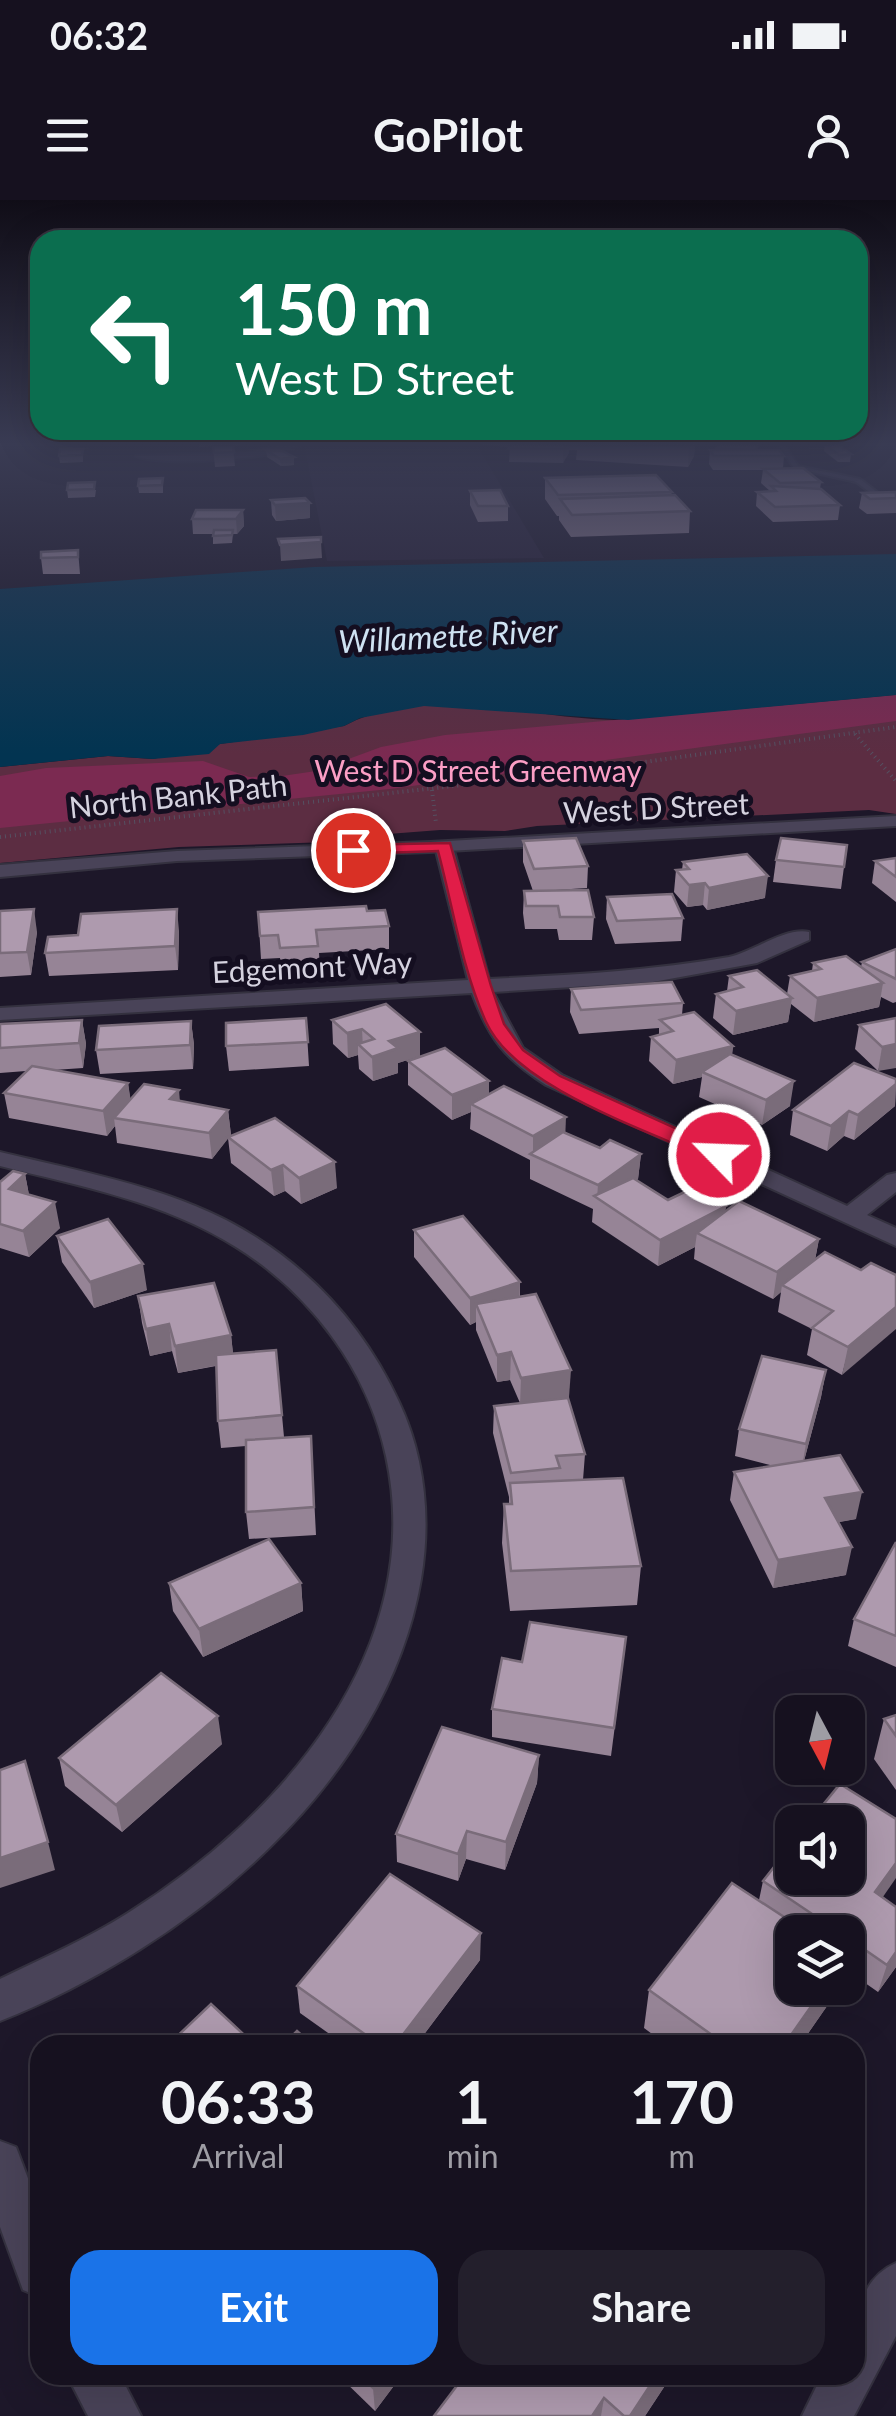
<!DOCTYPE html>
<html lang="en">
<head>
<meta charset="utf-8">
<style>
  body { margin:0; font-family:Lato,sans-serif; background:#231f2c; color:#f1f3f6; height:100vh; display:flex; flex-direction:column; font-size:38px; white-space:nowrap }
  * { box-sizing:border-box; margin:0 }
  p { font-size:32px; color:#9e9da4 }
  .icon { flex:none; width:55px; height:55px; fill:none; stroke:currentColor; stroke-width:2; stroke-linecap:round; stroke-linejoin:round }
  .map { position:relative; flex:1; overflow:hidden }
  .sheet { position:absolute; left:30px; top:1835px; width:835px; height:350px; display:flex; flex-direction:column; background:#16111f; border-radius:30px; box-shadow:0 10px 40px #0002,0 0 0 2px #35313d }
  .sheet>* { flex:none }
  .guide { position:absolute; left:30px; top:30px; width:838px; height:210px; border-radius:30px; box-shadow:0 10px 40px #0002,0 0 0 2px #35313d; background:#0b6e4f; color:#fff; overflow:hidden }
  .needle { width:65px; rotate:173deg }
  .tools { position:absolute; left:775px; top:1495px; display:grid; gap:20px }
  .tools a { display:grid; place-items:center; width:90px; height:90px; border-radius:20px; background:#16111f; box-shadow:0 10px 40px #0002,0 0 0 2px #35313d; font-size:50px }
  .pin { position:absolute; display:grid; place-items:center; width:85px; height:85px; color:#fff; margin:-42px; border:5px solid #fff; border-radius:50%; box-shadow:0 2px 10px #0007 }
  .me { position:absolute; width:110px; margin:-55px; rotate:294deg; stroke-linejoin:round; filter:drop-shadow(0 0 8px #0008) }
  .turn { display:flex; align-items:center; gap:35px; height:210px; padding:0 40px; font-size:45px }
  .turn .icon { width:130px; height:130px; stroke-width:2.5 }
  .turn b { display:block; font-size:70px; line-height:85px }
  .eta { display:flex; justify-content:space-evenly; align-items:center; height:170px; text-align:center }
  .eta b { font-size:60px; font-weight:700; line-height:70px }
  .button { display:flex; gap:20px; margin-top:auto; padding:20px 40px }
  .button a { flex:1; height:115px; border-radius:30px; background:#1a73e8; color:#fff; font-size:40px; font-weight:700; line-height:115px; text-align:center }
  .button a+a { background:#231f2c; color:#f1f3f6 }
  .status { display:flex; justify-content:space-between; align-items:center; height:70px; padding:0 50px; background:#16111f; direction:ltr }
  .status svg { height:28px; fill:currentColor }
  header { display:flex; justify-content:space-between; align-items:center; height:130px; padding:0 40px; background:#16111f; font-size:45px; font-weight:700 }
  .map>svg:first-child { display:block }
  .built { fill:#271f36 }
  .green { fill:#5c2d42 }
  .forest { fill:#7b2a51 }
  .water { fill:#023451 }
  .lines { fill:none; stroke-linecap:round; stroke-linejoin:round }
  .service-casing { stroke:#34313f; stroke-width:4 }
  .minor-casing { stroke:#34313f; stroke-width:4 }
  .tertiary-casing { stroke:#34313f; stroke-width:4 }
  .path { stroke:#555061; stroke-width:4; stroke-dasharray:1 4; stroke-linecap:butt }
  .service { fill:#494358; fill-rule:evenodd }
  .minor { fill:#494358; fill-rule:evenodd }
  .tertiary { fill:#494358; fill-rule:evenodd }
  .wall { fill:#968496 }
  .shaded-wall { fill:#7a6c7a }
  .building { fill:#ae9aae; stroke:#7a6c7a; stroke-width:2.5 }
  .route { fill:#e11d48; stroke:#92132f; stroke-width:2.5 }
  .labels { text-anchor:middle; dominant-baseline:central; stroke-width:10; stroke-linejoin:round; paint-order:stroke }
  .far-park-label { font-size:30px; fill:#fb9ec5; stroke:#140e20 }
  .far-street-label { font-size:30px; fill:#d5d2df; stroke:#140e20 }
  .far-water-label { font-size:32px; font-style:italic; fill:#cfe2f2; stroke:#140e20 }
</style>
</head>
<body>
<div class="status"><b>06:32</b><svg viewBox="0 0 49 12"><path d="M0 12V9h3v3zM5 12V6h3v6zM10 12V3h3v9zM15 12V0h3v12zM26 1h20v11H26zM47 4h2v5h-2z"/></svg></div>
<header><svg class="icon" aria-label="menu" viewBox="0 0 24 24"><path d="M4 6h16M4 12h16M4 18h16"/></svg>GoPilot<svg class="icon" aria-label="person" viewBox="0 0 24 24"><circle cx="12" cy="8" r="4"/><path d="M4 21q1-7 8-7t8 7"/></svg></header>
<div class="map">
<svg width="896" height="2216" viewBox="0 0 896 2216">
  <rect width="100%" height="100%" fill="#1d1729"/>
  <!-- built -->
  <polygon class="built" points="304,244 476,244 544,358 327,361"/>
  <!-- green -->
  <path class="green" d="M896,495V614L869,610L537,626L505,631L440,630L388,634L389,640L179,647L0,663V567L108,556L153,559L220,544L344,526C432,480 538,523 630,520C719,517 808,503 896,495Z"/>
  <!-- forest -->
  <polygon class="forest" points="896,495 896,521 390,589 0,628 0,576 46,568 203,561 249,577 282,576 316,571 381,547 445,535"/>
  <!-- water -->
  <polygon class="water" points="896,354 896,495 628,520 424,506 360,518 344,526 303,535 220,544 209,554 153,559 108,556 0,567 0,389 314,367"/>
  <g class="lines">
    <defs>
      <polygon id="service" points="778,244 784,244 798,266 860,279 893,304 887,305 856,282 794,268"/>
      <g id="minor">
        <path d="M289,244H301C278,260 160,267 136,256L247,252Z"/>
        <path d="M444,642L453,647L489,779C570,775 649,771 729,757C753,752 785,727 809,732V740L757,763L653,782L493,792L523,848L562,875L847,1006L887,975L896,973V992L867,1015L896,1028V1046L546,885C505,859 489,839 472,793L0,820V808L468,780L435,647Z"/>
        <path d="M0,952C86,973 182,989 257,1038C320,1078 368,1135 399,1202C425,1257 431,1319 421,1379C386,1586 186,1747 0,1821V1779C43,1758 87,1739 128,1713C281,1617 428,1449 386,1256C368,1170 310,1093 236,1047C165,1002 80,986 0,966Z"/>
        <polygon points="0,1941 16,1947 40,2010 40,2097 23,2090 0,2027"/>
        <path d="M896,2063V2136L854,2216H802L822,2175H855C855,2134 852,2082 896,2063Z"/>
        <polygon points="67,2175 120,2175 141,2216 88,2216"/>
      </g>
      <polygon id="tertiary" points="896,616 896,626 430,652 177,661 0,677 0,665 177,651 430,642"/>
    </defs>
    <!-- service casing -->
    <use href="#service" class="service-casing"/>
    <!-- minor casing -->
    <use href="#minor" class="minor-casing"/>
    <!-- tertiary casing -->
    <use href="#tertiary" class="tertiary-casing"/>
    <!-- path -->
    <g class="path">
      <polyline points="855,534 896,581"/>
      <polyline points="432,590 436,623"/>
      <polyline points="0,637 551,575 896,527"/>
    </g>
    <!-- service -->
    <use href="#service" class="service"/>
    <!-- minor -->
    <use href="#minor" class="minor"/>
    <!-- tertiary -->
    <use href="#tertiary" class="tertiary"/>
  </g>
  <!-- wall -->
  <g class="wall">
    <polygon points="199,244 240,244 240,246 233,246 235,266 215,267 213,246 199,247"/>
    <polygon points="482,244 695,244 694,256 688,267 576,260 577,250 569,250 563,263 509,262 510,247 482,245"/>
    <polygon points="825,244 851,254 850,262 838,262 824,251"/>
    <polygon points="717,248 758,250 784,256 783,268 821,282 820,289 840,305 838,320 773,322 756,306 757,292 770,291 761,283 763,270 713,270 709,264 710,250 717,250"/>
    <polygon points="83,249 83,262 60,263 59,256"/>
    <polygon points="266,250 294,257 294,265 281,266 267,257"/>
    <polygon points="163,278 163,293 139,293 138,286"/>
    <polygon points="545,278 672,292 671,295 690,311 689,333 571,337 559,320 559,316 557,316 545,299"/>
    <polygon points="67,290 96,290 95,297 68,298"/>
    <polygon points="470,291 508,306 508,321 478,322 470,305"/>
    <polygon points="896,292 896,313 867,314 859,308 862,293"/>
    <polygon points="271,300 310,318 276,321 272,315"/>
    <polygon points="243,310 244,326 237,334 233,334 232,343 213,344 213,334 193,334 192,319"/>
    <polygon points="78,350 80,374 43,374 41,358"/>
    <polygon points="523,641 588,666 587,688 540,691 594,717 592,740 559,740 557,729 525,729 523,713 524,691 533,691 523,662"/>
    <polygon points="847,645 841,689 773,682 776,660"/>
    <polygon points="896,658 896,702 872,683 875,661"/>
    <polygon points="683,662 765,698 707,710 703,705 687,707 674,692 676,670 682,670"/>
    <polygon points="607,697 683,718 681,741 615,744 606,719"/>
    <polygon points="0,711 37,732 31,775 0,777"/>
    <polygon points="367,711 389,726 389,749 319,753 320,769 281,771 280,758 261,759 258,712"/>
    <polygon points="179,731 178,770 49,776 45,753"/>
    <polygon points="896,749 896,802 893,803 881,797 879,807 814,822 791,804 788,822 733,835 713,818 716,794 727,791 729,776 787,794 790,776 812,771 813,763 861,767 862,762"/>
    <polygon points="571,789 683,803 682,815 733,846 732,855 790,906 762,925 699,897 702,877 673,884 649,861 651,837 659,835 659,828 579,834 570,812"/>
    <polygon points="306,818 309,866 229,871 226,846"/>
    <polygon points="896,818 878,871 855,849 859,825"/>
    <polygon points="82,820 86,844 83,868 54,870 128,883 130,899 180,901 228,910 231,935 229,937 337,988 301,1004 285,991 274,996 231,963 228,938 212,959 117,943 115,926 107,936 9,918 4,893 26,871 0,873 0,824"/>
    <polygon points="332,820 420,832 420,856 398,863 398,873 373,881 359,869 358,855 348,858 333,844"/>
    <polygon points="191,821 194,845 193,869 100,874 96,850"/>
    <polygon points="408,861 489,881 489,894 565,932 600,948 641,954 638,979 637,980 668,1000 726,1006 725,1012 819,1039 815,1060 861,1070 871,1063 842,1175 807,1155 812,1129 778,1112 781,1092 773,1099 694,1059 695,1047 658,1066 592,1022 593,1009 530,979 530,960 470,929 471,912 452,920 408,885"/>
    <polygon points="896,879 895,906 854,940 844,936 827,951 790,935 793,910"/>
    <polygon points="25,974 29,995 60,1028 29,1057 0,1048 0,982"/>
    <polygon points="414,1030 520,1082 520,1097 569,1197 546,1201 585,1254 583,1280 641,1366 637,1405 510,1411 502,1343 504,1304 509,1304 509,1297 493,1233 494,1206 520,1203 510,1180 497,1182 476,1130 476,1122 470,1125 414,1057"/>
    <polygon points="57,1036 147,1090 94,1108 62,1062"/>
    <polygon points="138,1096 231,1135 233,1154 276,1150 284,1237 311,1236 316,1335 249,1339 246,1312 246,1246 221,1248 218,1221 216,1166 178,1173 172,1151 150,1156 142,1123"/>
    <polygon points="826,1170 821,1197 804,1261 856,1319 838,1322 846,1375 773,1388 730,1300 734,1272 774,1266 735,1256 739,1229"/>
    <polygon points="896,1342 896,1467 848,1446 854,1419"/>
    <polygon points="169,1383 301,1383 303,1411 203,1457 173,1411"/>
    <polygon points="522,1462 623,1464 611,1556 492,1537 492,1509"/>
    <polygon points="896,1515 896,1590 874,1559 884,1519"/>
    <polygon points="222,1544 122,1632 65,1586 59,1558"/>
    <polygon points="539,1555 537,1583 505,1670 466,1659 458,1681 397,1662 396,1634"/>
    <polygon points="763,1681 882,1698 896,1707 896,1767 878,1792 848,1771 848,1732 792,1732 834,1796 800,1845 667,1845 644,1828 649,1790 759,1700"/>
    <polygon points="480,1760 416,1845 345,1845 300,1813 297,1786"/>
    <polygon points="338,2175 402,2175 375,2211"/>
    <polygon points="672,2175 645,2216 434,2216"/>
  </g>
  <!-- shaded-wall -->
  <g class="shaded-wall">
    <polygon points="567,244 570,244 569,253 563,263 563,249"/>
    <polygon points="692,244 695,244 694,256 688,267 689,247"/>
    <polygon points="294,257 294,265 281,266 280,259"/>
    <polygon points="310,303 310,318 276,321 275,305"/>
    <polygon points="243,310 244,326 237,334 236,319"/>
    <polygon points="321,342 322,358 281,361 280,345"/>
    <polygon points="768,676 765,698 707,710 709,688"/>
    <polygon points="705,683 703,705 687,707 689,685"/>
    <polygon points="34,709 37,732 31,775 27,752"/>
    <polygon points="177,709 179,731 178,770 175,746"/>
    <polygon points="883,783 879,807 814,822 817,798"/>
    <polygon points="792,798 788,822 733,835 736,811"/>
    <polygon points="82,820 86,844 83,868 79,843"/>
    <polygon points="191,821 194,845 193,869 190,845"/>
    <polygon points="362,829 363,849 358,844 358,855 348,858 347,833"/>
    <polygon points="420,832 420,856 398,863 398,873 373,881 372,857 389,841"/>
    <polygon points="896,844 896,868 878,871 882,847"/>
    <polygon points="733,846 730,870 702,872 702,877 673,884 676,860"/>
    <polygon points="489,881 489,906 471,904 471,912 452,920 452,895"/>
    <polygon points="794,881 790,906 762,925 766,900"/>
    <polygon points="128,883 132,908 114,918 115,926 107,936 103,911"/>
    <polygon points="896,884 895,906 854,940 858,915"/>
    <polygon points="179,890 181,915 170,899"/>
    <polygon points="228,910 231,935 212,959 209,933"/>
    <polygon points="849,911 844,936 827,951 831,926"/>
    <polygon points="566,917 565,942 533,955 533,936"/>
    <polygon points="641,954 638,979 605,1004 597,998 598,985"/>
    <polygon points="335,962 337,988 301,1004 299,978"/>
    <polygon points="283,965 285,991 274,996 271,970"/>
    <polygon points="25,974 30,1000 9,989"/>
    <polygon points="55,1002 60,1028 29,1057 23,1031"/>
    <polygon points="726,1006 722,1032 697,1033 695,1047 658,1066 660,1040"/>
    <polygon points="819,1039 814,1065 782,1085 781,1092 773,1099 777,1072"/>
    <polygon points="143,1064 147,1090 94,1108 90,1082"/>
    <polygon points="520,1082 519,1108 476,1104 476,1122 470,1125 470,1098"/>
    <polygon points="896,1107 896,1129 842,1175 848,1147"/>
    <polygon points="169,1124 172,1151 150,1156 146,1129"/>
    <polygon points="231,1135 234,1162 178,1173 175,1146"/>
    <polygon points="511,1152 510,1180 497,1182 497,1155"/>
    <polygon points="571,1170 569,1197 520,1205 521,1178"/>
    <polygon points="826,1170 821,1197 801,1272 806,1244"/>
    <polygon points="862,1292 856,1319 819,1326 825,1298"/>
    <polygon points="852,1347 846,1375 773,1388 778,1360"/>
    <polygon points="301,1383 303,1411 203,1457 199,1429"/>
    <polygon points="218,1516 222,1544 122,1632 116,1605"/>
    <polygon points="539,1555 537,1583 505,1670 506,1642"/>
    <polygon points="467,1631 466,1659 458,1681 458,1654"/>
    <polygon points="48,1642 55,1670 0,1688 0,1658"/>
    <polygon points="896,1663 896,1678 867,1720 875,1692"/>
    <polygon points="481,1733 480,1760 416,1845 395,1845"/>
    <polygon points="896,1752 896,1767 878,1792 887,1765"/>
    <polygon points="824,1788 836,1788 834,1796 800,1845 784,1845"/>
    <polygon points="383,2175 402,2175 375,2211 373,2188"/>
    <polygon points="657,2175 672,2175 645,2216 630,2216"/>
    <polygon points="604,2198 601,2216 592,2216"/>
  </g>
  <!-- building -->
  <g class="building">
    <polygon points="512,244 567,244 563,249 509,248"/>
    <polygon points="631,244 692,244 689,247"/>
    <polygon points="720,244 759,244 755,250 717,248"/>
    <polygon points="825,244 837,244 851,254 839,255"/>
    <polygon points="213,246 233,246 234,252 214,253"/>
    <polygon points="60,249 83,249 82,255 59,256"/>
    <polygon points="266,250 282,251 294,257 280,259"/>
    <polygon points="710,250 779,250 784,256 714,256"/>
    <polygon points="803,268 821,282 780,283 763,269"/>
    <polygon points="656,275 672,292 558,295 545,278"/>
    <polygon points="163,278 162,285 138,286 139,279"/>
    <polygon points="95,282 94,289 67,290 68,283"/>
    <polygon points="771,286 821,289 840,305 775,307 757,292 776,291"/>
    <polygon points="500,290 508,306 478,306 470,291"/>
    <polygon points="896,292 896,298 870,299 862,293"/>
    <polygon points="675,295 690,311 572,315 560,299"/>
    <polygon points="305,298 310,303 275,305 271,300"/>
    <polygon points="196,310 243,310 236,319 192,319"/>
    <polygon points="214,330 233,330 232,335 213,336"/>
    <polygon points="321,337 321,342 280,345 278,339"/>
    <polygon points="78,350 78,357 41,358 41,352"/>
    <polygon points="576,638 588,666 534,669 523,641"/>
    <polygon points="781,638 847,645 844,667 776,660"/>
    <polygon points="747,654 768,676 709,688 705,683 689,685 676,670 689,669 683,662"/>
    <polygon points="896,658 896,677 875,661"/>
    <polygon points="588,690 594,717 560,717 558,706 526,706 524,691"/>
    <polygon points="672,694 683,718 617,721 607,697"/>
    <polygon points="366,706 367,711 385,710 389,726 316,730 318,746 280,748 278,735 260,736 258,712"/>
    <polygon points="34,709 27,752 0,753 0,711"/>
    <polygon points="177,709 175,746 45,753 48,737 78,735 81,714"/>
    <polygon points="896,749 896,779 862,762"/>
    <polygon points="846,756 883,783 817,798 790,776 821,769 813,763"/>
    <polygon points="757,770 792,798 736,811 716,794 743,787 729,776"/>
    <polygon points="672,782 683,803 581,810 571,789"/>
    <polygon points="386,804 420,832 389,841 398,848 372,857 358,844 374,839 362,829 347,833 332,820"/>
    <polygon points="694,812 733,846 676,860 651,837 673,831 660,820"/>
    <polygon points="306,818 308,842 226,846 226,823"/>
    <polygon points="896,818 896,844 882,847 859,825"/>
    <polygon points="82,820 79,843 0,848 0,824"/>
    <polygon points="191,821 190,845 96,850 99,826"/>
    <polygon points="445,848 489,881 452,895 408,861"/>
    <polygon points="730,854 794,881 766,900 702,872"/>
    <polygon points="854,863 896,879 896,884 858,915 849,911 831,926 793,910"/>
    <polygon points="32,866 128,883 103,911 4,893"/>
    <polygon points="144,884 179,890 170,899 228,910 209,933 114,918"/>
    <polygon points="504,886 566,917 533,936 471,904"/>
    <polygon points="275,918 335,962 299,978 283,965 271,970 228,937"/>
    <polygon points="563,932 600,948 610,940 641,954 598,985 530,954"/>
    <polygon points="13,971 25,974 9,989 55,1002 23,1031 0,1024 0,982"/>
    <polygon points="633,978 668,1000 695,987 726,1006 660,1040 594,996"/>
    <polygon points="739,1001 819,1039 777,1072 697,1033"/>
    <polygon points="463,1016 520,1082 470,1098 414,1030"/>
    <polygon points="108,1019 143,1064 90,1082 57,1036"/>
    <polygon points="825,1052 861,1070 871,1063 896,1075 896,1107 848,1147 812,1128 833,1111 782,1085"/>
    <polygon points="214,1083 231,1135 175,1146 169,1124 146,1129 138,1096"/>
    <polygon points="536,1094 571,1170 521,1178 511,1152 497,1155 476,1104"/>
    <polygon points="276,1150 282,1215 218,1221 216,1155"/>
    <polygon points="762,1156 826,1170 806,1244 739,1229"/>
    <polygon points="568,1198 585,1254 556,1256 560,1268 511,1273 494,1206"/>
    <polygon points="311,1236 314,1307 246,1312 246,1240"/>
    <polygon points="840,1255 862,1292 825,1298 852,1347 778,1360 734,1272"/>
    <polygon points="623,1278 641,1366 511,1371 504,1304 512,1304 510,1283"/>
    <polygon points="269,1339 301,1383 199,1429 169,1383"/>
    <polygon points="896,1342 896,1436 854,1419"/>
    <polygon points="530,1422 626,1437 614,1528 492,1509 502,1458 522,1462"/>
    <polygon points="161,1473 218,1516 116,1605 59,1558"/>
    <polygon points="896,1515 896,1536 884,1519"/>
    <polygon points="442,1527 539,1555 506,1642 467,1631 458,1654 396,1634"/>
    <polygon points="25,1561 48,1642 0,1658 0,1570"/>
    <polygon points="840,1584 896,1619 896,1663 875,1692 896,1707 896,1752 887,1765 848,1738 848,1732 839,1732 763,1681 792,1644 792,1678 848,1678 848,1622 809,1622"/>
    <polygon points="390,1674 481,1733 395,1845 380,1845 297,1786"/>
    <polygon points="732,1683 807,1732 792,1732 792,1788 824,1788 784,1845 726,1845 649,1790"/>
    <polygon points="211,1804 255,1845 168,1845"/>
    <polygon points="297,1831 313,1845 283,1845"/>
    <polygon points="359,2175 383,2175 373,2188"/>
    <polygon points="465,2175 657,2175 630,2216 624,2216 604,2198 592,2216 434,2216"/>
  </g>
  <!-- sky -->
  <linearGradient id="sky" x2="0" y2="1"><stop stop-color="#100d17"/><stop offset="0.44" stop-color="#3a3c54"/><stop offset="1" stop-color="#3a3c54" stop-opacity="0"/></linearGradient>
  <rect width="896" height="554" fill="url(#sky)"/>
  <!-- route -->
  <path class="route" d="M450,643L491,786L504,824L523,850L560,876L726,951V960H712C647,930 516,888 486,822C462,769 453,707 438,651L353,654L346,650L353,645Z"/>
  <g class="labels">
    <!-- far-park labels -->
    <g class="far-park-label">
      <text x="478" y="570">West D Street Greenway</text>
    </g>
    <!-- far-street labels -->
    <g class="far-street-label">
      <text transform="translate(178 595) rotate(-6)">North Bank Path</text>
      <text transform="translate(656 607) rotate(-3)">West D Street</text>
      <text transform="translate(312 766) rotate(-3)">Edgemont Way</text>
    </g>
    <!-- far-water labels -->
    <g class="far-water-label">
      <text transform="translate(448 435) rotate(-3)">Willamette River</text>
    </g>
  </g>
</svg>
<div class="tools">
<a><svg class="needle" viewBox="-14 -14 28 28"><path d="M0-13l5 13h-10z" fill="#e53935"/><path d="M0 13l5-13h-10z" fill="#9e9da4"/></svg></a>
<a><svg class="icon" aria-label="sound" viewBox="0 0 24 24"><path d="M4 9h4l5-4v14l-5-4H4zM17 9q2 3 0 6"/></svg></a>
<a><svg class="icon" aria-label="layers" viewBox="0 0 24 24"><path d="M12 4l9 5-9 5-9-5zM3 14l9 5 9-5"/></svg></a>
</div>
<div class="pin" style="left:353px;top:650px;background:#d93025"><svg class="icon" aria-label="arrive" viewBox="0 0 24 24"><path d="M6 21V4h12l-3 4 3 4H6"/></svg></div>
<svg class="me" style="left:719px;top:955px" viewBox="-20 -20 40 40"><circle r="17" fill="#e11d48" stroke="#fff" stroke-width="3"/><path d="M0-11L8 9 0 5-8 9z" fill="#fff"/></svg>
<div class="guide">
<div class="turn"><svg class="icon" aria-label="left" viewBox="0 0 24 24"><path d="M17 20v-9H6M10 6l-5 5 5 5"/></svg><div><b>150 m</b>West D Street</div></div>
</div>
<section class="sheet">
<div class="eta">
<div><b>06:33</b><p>Arrival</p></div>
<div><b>1</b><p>min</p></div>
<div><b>170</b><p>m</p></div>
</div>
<div class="button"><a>Exit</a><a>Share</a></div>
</section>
</div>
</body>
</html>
